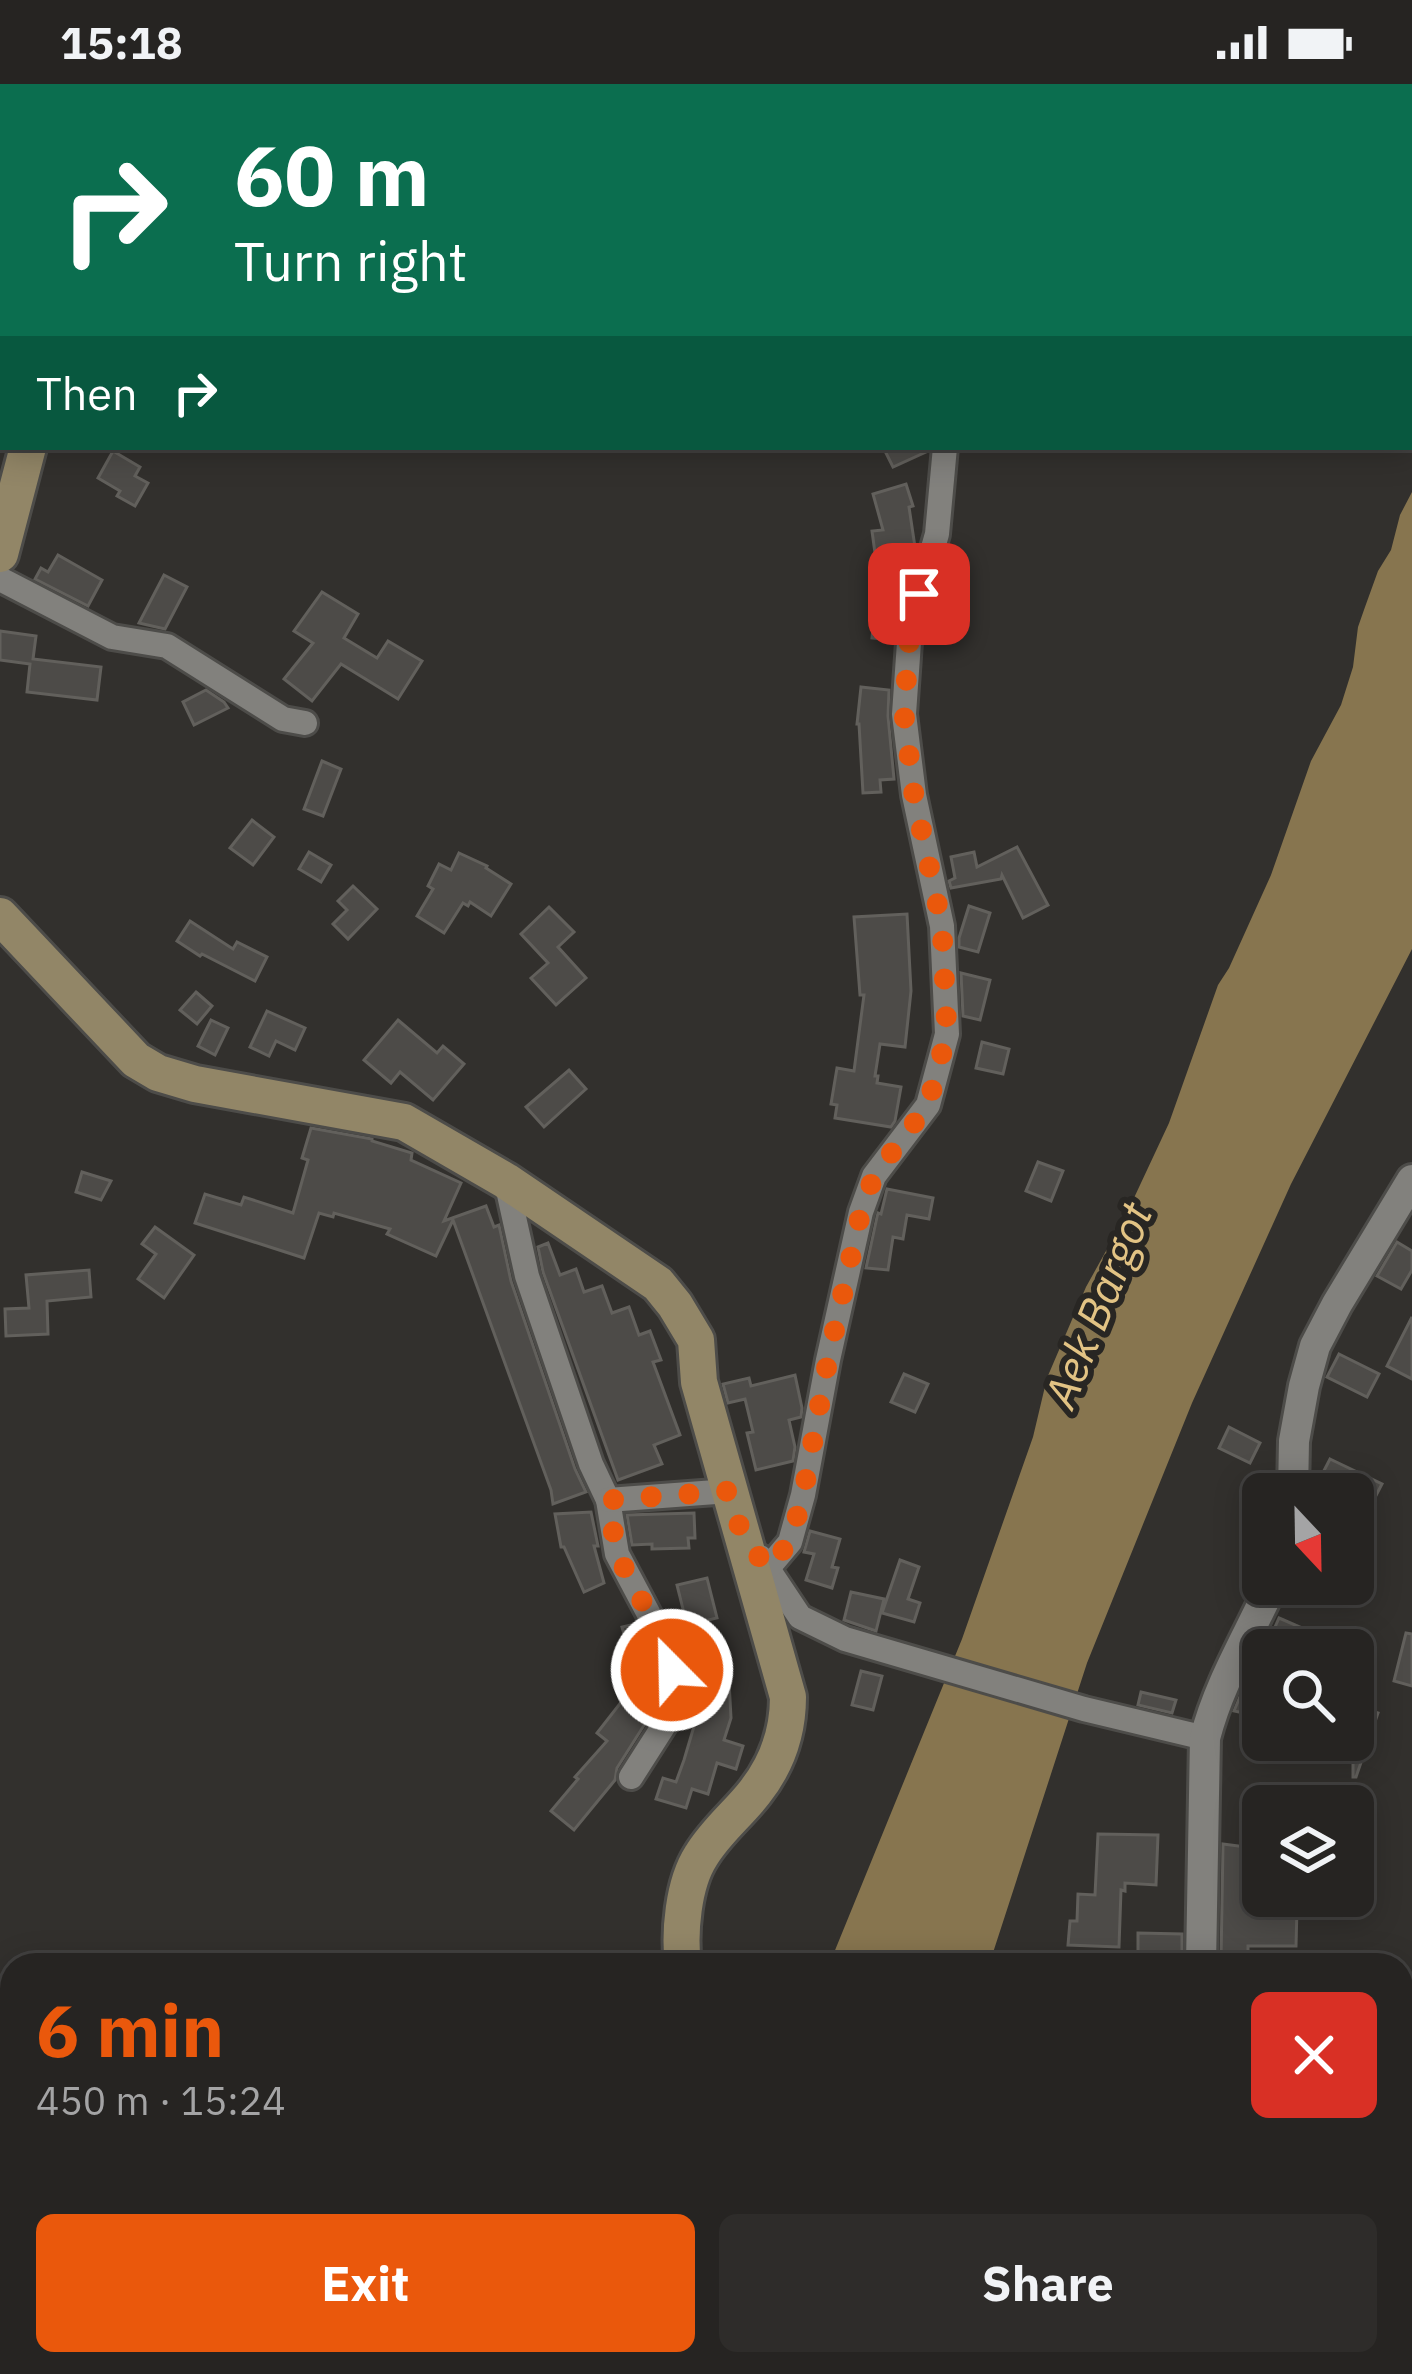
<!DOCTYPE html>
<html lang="en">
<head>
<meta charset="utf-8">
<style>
  body { margin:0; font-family:"IBM Plex Sans",sans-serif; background:#2e2c2a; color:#f1f3f6; height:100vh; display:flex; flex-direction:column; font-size:45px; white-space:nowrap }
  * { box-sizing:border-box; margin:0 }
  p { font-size:39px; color:#a4a4a5 }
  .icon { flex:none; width:66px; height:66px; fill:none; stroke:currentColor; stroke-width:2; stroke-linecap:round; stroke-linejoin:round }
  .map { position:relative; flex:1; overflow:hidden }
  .drawer { position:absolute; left:0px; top:1869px; width:1413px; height:423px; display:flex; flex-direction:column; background:#262422; border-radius:36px 36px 0 0; box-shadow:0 6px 30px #0003,0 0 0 3px #424140 }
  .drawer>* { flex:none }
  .top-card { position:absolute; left:0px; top:0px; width:1413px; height:366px; box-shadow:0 6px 30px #0003,0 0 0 3px #424140; background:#0b6e4f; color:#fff; overflow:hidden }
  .needle { width:78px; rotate:158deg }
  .fabs { position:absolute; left:1242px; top:1389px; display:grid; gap:24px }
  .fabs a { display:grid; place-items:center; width:132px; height:132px; border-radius:18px; background:#262422; box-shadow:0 6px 30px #0003,0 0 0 3px #424140; font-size:60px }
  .pin { position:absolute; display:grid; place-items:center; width:102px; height:102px; color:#fff; margin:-51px; border-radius:24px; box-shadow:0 6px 18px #0006 }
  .me { position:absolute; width:132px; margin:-66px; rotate:337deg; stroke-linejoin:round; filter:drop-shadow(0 0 9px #0008) }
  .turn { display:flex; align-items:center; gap:42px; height:252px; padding:0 36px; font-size:54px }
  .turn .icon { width:156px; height:156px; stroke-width:2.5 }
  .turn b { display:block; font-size:84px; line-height:102px }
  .then { display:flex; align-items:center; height:114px; padding:0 36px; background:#0003; gap:24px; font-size:45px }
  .round { display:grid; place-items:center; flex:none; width:126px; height:126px; border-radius:18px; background:#2e2c2a }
  .overview { display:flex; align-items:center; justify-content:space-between; height:204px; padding:0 36px }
  h1 { font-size:72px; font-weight:700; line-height:90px; color:#ea580c }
  .primary-button { display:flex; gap:24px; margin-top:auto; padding:24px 36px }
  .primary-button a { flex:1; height:138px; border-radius:18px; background:#ea580c; color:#fff; font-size:48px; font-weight:700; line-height:138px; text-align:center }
  .primary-button a+a { background:#2e2c2a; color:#f1f3f6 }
  .status { display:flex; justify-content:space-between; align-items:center; height:84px; padding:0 60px; background:#262422; direction:ltr }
  .status svg { height:33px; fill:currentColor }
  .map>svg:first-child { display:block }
  .water { fill:#87754f }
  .building { fill:#4d4b48; stroke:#62605c; stroke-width:3 }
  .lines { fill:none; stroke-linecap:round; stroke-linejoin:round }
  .minor-casing { stroke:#4d4c49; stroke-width:30 }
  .tertiary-casing { stroke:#4d4c49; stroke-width:36 }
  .secondary-casing { stroke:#4d4c49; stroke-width:42 }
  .minor { stroke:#82817d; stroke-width:24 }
  .tertiary { stroke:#82817d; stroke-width:30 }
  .secondary { stroke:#928667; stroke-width:36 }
  .route { stroke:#ea580c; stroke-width:21; stroke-dasharray:0 37.8 }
  .labels { text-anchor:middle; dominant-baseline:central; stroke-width:12; stroke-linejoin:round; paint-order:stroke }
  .water-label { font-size:45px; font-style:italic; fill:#e2c384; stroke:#282623 }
</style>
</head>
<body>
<div class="status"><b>15:18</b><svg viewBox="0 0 49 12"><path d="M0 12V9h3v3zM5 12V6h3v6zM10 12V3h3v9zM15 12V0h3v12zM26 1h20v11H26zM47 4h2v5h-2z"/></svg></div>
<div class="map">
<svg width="1412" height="2290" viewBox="0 0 1412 2290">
  <rect width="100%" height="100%" fill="#32302d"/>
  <!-- water -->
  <g class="water">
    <polygon points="1412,408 1412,865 1291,1100 1192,1319 1087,1579 989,1881 829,1881 962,1555 1033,1353 1047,1294 1086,1203 1126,1131 1169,1039 1218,901 1229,884 1271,791 1311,677 1341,621 1353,583 1358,543 1365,523 1378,487 1391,466 1400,431"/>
    <polygon points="667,2280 884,2280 882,2290 667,2290"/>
  </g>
  <!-- building -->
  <g class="building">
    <polygon points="883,363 928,363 928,367 893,383"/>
    <polygon points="113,367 140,383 135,392 148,399 135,422 117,412 120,407 98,394"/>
    <polygon points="906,400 913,422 909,423 915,463 875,469 872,447 883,446 873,410"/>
    <polygon points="58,471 102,496 88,522 35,495 41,484 48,488"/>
    <polygon points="164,491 187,503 165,545 139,539"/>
    <polygon points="322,508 358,530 344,554 377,574 388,557 422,577 398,615 341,580 312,617 284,595 313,559 294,547"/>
    <polygon points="875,526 896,528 893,556 872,554"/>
    <polygon points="0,547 36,552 33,575 101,583 97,616 27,608 30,580 0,576"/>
    <polygon points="861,603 889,606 888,632 894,695 880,696 881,708 863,709 859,640 857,640"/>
    <polygon points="206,606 224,618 228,624 194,641 183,618"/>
    <polygon points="322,677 341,685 323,732 304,725"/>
    <polygon points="252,736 274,753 253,781 230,764"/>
    <polygon points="1017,763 1048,821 1023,834 1002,791 1001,795 951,804 949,797 955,794 951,773 974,768 977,783"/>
    <polygon points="309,768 331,781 321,798 299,785"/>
    <polygon points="459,769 487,782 486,784 511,800 491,832 470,818 468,822 463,819 444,849 417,832 433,805 428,802 439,780 451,786"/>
    <polygon points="353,802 377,825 348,855 333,840 347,826 338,817"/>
    <polygon points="969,822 990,829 978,868 959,863 959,854"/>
    <polygon points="549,823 574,848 558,863 586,894 556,921 531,894 548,879 521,850"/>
    <polygon points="907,830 911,907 905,963 880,960 875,992 878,992 877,999 901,1003 895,1037 891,1043 835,1034 837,1021 831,1020 837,984 854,987 864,911 860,911 854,833"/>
    <polygon points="190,837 233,865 237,858 267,873 255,897 202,870 200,872 177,857"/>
    <polygon points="961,889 990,896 980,936 963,932"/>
    <polygon points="196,908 212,922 197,940 180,926"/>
    <polygon points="267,927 305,944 295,966 276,957 269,972 250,963"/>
    <polygon points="211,936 228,944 215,971 198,962"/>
    <polygon points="398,936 437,969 443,962 464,980 433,1016 400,988 391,999 364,976"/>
    <polygon points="982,958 1009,965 1003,990 976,984"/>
    <polygon points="569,986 586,1005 544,1043 526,1023"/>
    <polygon points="311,1044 372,1055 372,1057 412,1069 411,1076 461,1099 444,1137 486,1122 494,1143 499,1141 511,1197 575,1385 586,1408 553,1420 551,1406 453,1136 436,1172 387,1150 390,1145 334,1129 333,1133 319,1129 304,1174 195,1139 205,1110 241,1121 244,1113 293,1129 308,1076 302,1074"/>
    <polygon points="1038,1078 1063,1087 1051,1117 1026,1107"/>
    <polygon points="82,1088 111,1097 101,1116 76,1108"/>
    <polygon points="887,1105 933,1114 929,1135 907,1131 903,1155 893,1153 888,1186 866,1184 877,1133 878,1129 881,1130"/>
    <polygon points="155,1143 194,1171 164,1214 138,1195 156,1170 142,1160"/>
    <polygon points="1397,1158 1412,1167 1412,1186 1401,1205 1377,1192"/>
    <polygon points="548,1159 560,1191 576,1185 584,1208 602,1202 612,1229 629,1223 639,1251 650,1247 661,1276 653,1278 680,1351 654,1361 662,1380 618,1396 543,1188 538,1163"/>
    <polygon points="89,1186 91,1213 47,1217 48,1250 6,1252 5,1225 29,1224 26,1191"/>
    <polygon points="1412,1233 1412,1295 1387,1282"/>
    <polygon points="1339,1270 1379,1290 1367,1313 1327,1293"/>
    <polygon points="904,1290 928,1300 915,1328 891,1318"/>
    <polygon points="795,1291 802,1324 801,1333 789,1336 795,1363 793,1377 756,1386 747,1349 753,1348 745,1315 728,1319 723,1300 749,1294 751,1302"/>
    <polygon points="1229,1343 1260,1359 1250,1379 1219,1364"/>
    <polygon points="1330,1375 1382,1400 1368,1427 1353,1420 1353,1410 1333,1410 1316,1402"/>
    <polygon points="591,1428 598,1462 594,1462 604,1499 584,1508 564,1463 561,1463 555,1430"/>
    <polygon points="694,1429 695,1454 688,1454 689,1464 652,1465 652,1460 632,1461 627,1431"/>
    <polygon points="810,1447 840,1455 832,1483 838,1484 832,1504 806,1496 814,1470 804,1468"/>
    <polygon points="900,1476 919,1483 908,1515 920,1519 914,1538 882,1529"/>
    <polygon points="707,1494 717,1534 687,1541 677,1501"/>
    <polygon points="851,1508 884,1515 876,1547 844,1536"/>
    <polygon points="1279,1534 1300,1543 1296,1554 1322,1566 1265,1566"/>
    <polygon points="635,1540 654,1583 648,1635 617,1684 615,1696 574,1746 551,1727 578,1695 575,1693 607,1657 597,1649 626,1612 628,1591 636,1592 622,1543"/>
    <polygon points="1406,1549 1412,1550 1412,1602 1394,1597"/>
    <polygon points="728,1578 731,1634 724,1656 743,1662 736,1685 717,1679 708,1710 692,1705 686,1724 656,1715 663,1694 676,1698 684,1676 700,1622 691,1623 690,1617 699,1580"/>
    <polygon points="861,1587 882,1592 873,1626 852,1621"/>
    <polygon points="1244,1603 1263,1608 1257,1632 1234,1627"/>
    <polygon points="1141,1608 1176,1616 1172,1629 1138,1621"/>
    <polygon points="1353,1621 1378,1629 1356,1693 1353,1693"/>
    <polygon points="1098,1750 1158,1751 1156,1801 1125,1799 1125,1807 1121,1806 1119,1863 1068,1861 1070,1837 1077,1837 1078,1810 1095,1811"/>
    <polygon points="1223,1760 1254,1764 1249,1810 1255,1810 1254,1821 1261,1821 1261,1823 1297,1824 1296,1862 1248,1862 1248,1877 1221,1877"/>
    <polygon points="1138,1849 1182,1850 1182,1878 1179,1881 1138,1881"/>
  </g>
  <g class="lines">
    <defs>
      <g id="minor">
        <polyline points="804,0 805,3"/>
        <polyline points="585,2 610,0"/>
        <polyline points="0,495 112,553 167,562 283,635 305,639"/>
        <polyline points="506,1097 527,1192 591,1380 608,1416 617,1470 661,1553 672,1586 675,1610 668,1635 631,1693"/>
        <polyline points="608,1416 729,1407"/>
        <polyline points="760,1473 800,1533 845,1555 1084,1625 1205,1654"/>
        <polyline points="768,1484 790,1458 803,1411 828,1276 861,1128 874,1092 928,1021 947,950 942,842 914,711 904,630 910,544 937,450 945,363"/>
      </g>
      <g id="tertiary">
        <polyline points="1293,1410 1294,1357 1304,1302 1315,1262 1337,1220 1412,1096"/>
        <path d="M1201,1881L1205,1654C1219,1599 1249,1551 1272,1500"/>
        <polyline points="1155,2290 1157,2280"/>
      </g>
      <g id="secondary">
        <polyline points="122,3 122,0"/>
        <polyline points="0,470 28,363"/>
        <path d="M0,832L136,976L158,989L195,1000L404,1038L506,1097L658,1200L675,1221L696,1256L699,1298L788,1613C788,1647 777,1680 755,1708C738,1730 716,1747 701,1772C683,1800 679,1849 683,1881"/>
        <polyline points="549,2280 553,2290"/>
      </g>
    </defs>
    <!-- minor casing -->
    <use href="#minor" class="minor-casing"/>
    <!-- tertiary casing -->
    <use href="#tertiary" class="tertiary-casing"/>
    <!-- secondary casing -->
    <use href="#secondary" class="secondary-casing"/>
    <!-- minor -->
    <use href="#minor" class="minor"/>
    <!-- tertiary -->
    <use href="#tertiary" class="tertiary"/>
    <!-- secondary -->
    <use href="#secondary" class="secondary"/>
  </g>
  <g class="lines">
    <!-- route -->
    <polyline class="route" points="672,1586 661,1553 617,1470 608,1416 729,1407 742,1451 768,1484 790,1458 803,1411 828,1276 861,1128 874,1092 928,1021 947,950 942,842 914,711 904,630 910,544 919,510"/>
  </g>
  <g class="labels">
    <!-- water labels -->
    <g class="water-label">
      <text transform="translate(1097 1221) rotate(-68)">Aek Bargot</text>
    </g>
  </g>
</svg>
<div class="fabs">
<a><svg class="needle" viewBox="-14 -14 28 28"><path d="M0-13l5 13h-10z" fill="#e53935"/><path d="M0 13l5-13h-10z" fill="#a4a4a5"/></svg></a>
<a><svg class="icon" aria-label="search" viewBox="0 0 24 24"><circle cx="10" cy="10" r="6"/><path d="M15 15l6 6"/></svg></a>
<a><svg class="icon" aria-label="layers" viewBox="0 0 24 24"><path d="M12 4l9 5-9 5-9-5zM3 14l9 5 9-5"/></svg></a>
</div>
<div class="pin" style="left:919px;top:510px;background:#d93025"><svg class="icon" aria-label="arrive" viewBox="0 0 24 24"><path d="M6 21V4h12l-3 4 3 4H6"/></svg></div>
<svg class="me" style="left:672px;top:1586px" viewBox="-20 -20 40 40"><circle r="17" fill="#ea580c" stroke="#fff" stroke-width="3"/><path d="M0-11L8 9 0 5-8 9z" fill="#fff"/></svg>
<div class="top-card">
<div class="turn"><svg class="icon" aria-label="right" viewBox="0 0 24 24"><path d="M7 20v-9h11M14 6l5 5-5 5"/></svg><div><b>60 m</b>Turn right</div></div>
<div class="then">Then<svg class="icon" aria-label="right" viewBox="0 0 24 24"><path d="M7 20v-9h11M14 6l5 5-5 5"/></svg></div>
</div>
<section class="drawer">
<div class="overview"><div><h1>6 min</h1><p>450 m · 15:24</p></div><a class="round" style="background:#d93025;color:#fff"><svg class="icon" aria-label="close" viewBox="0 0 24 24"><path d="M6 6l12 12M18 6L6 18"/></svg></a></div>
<div class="primary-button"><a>Exit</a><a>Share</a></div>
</section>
</div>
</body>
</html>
